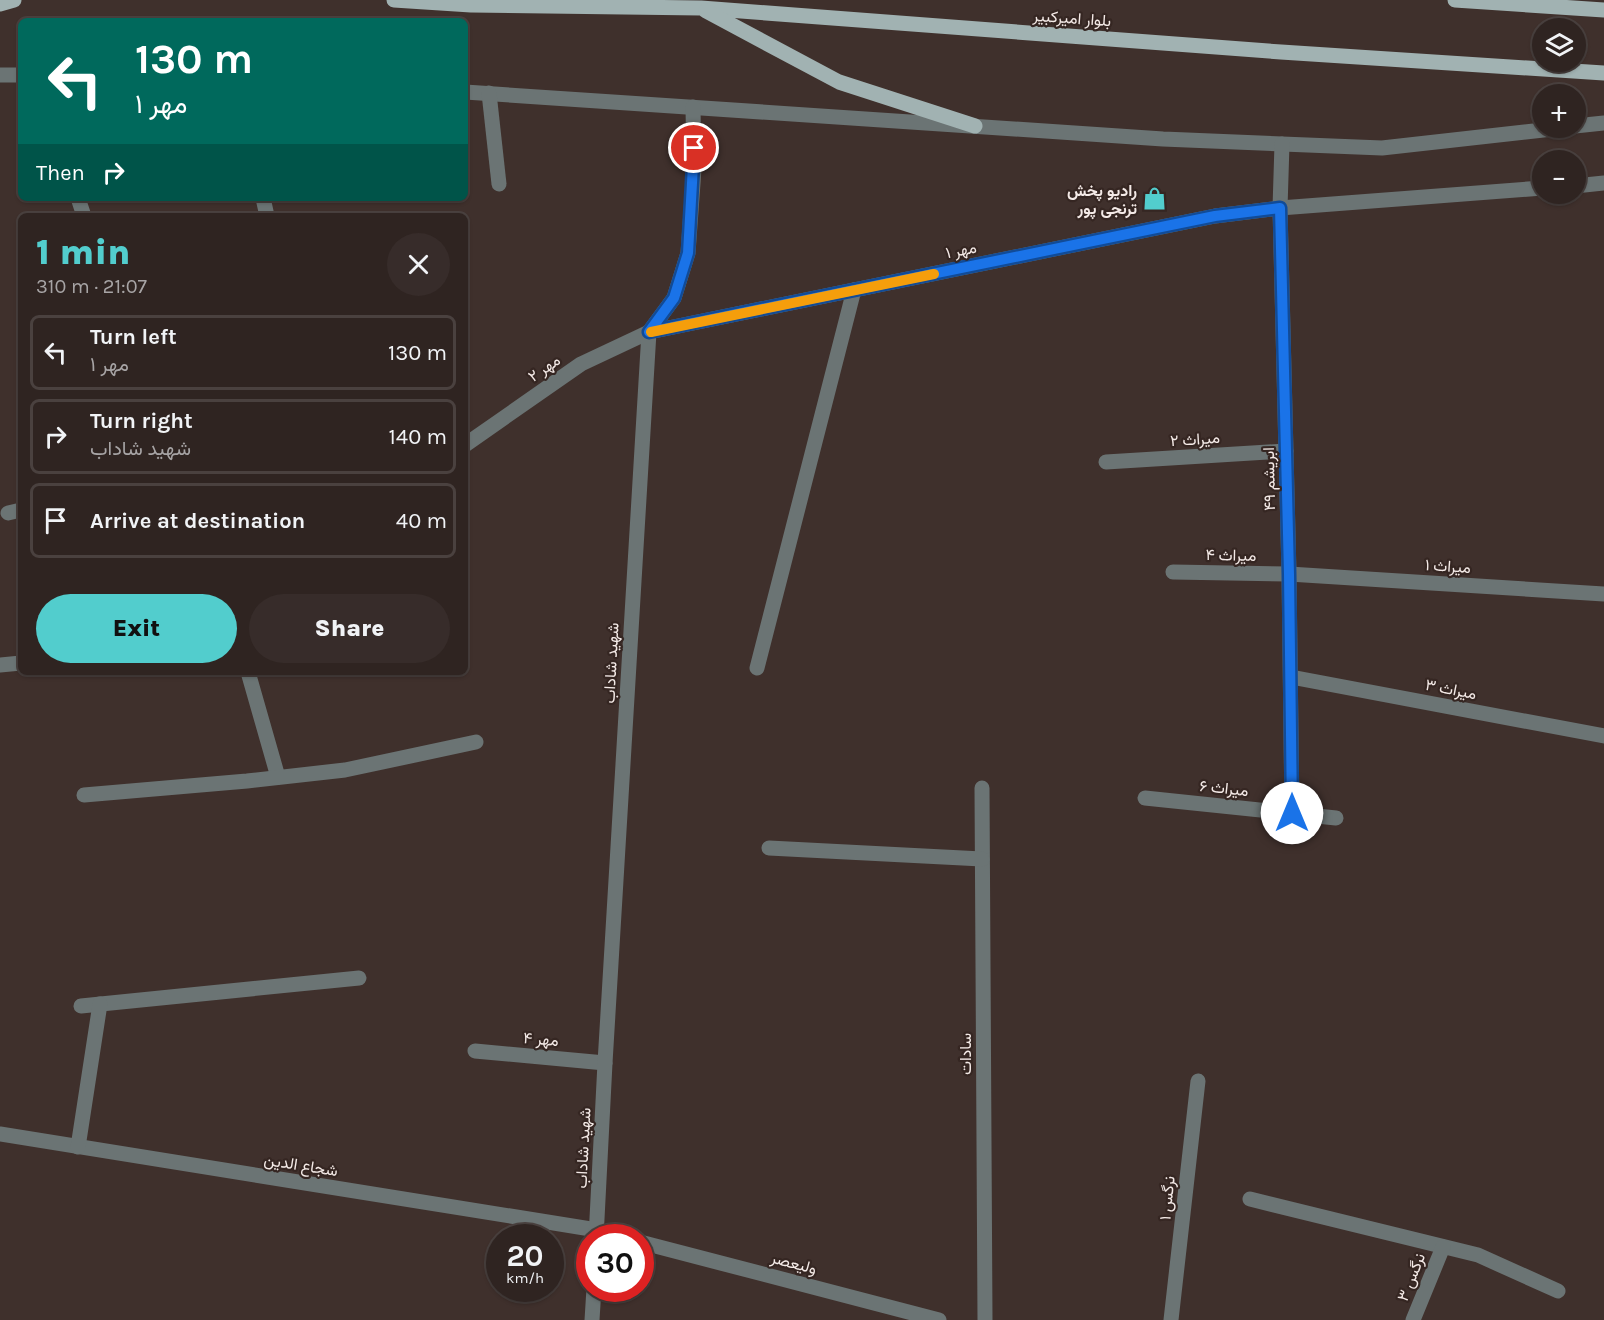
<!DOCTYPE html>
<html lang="en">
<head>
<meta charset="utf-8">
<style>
  body { margin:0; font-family:Karla,Vazirmatn,sans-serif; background:#372c2a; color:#f1f3f6; height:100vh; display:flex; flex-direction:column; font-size:22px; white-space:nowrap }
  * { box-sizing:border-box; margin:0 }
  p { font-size:20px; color:#a7a4a5 }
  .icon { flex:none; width:33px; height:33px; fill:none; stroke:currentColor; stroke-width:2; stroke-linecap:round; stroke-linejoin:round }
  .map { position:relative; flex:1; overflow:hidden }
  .panel { position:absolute; left:18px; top:213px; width:450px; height:462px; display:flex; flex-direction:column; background:#2f2421; border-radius:9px; box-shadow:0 2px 4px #0004,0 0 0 2px #4a413f }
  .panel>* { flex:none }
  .banner { position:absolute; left:18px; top:18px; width:450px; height:183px; border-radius:9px; box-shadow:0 2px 4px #0004,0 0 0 2px #4a413f; background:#00695c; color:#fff; overflow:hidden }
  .buttons { position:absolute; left:1532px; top:18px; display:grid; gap:12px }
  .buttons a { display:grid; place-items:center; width:54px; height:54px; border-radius:50%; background:#2f2421; box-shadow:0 2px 4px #0004,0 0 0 2px #4a413f; font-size:30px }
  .speed { position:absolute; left:486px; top:1224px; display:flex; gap:12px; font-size:30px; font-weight:700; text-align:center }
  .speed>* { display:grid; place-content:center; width:78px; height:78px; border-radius:50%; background:#2f2421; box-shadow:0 2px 4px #0004,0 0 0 2px #4a413f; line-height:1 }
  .speed small { font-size:15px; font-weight:400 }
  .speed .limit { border:9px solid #d22; background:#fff; color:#111 }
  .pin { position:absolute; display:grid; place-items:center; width:51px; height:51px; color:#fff; margin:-26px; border:3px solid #fff; border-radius:50%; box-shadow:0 2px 6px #0007 }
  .me { position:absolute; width:66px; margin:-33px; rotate:0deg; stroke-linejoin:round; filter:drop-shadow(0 0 4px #0008) }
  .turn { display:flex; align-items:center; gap:21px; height:126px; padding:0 18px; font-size:27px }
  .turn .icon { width:78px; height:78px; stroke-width:2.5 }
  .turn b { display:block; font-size:42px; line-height:51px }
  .then { display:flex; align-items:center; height:57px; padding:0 18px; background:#0003; gap:12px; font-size:22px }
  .round { display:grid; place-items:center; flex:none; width:63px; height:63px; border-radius:32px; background:#372c2a }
  .summary { display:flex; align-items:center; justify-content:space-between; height:102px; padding:0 18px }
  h1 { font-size:36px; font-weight:800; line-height:45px; color:#52cdcd }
  .cta { display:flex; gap:12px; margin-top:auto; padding:12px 18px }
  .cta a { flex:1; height:69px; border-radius:36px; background:#52cdcd; color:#111; font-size:24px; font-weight:800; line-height:69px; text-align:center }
  .cta a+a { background:#372c2a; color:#f1f3f6 }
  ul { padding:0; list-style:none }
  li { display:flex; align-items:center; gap:18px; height:75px; margin:0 12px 9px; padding:0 6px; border:3px solid #4a413f; border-radius:9px }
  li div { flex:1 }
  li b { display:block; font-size:22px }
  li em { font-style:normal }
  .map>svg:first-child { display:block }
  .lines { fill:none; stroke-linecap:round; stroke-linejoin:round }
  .minor { stroke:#6b7474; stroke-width:15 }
  .major { stroke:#a1b2b2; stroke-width:15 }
  .route-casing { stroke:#114b97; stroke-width:15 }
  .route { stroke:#1a73e8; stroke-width:10 }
  .slow { stroke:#f59e0b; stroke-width:10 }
  .labels { text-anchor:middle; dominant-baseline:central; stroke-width:4.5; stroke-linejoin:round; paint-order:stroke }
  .street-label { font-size:16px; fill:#f4eae7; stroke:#352622 }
  .poi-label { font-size:16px; font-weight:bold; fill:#f4eae7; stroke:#352622; text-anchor:end }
</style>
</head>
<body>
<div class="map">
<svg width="1604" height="1320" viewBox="0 0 1604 1320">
  <rect width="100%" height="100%" fill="#3f302c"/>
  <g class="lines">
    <!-- minor -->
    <g class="minor">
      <polyline points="0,75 21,75"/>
      <polyline points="465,92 1163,139 1382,148 1561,128"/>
      <polyline points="489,93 499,184"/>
      <polyline points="1575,126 1604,123"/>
      <polyline points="1282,144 1280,208 1289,574 1292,813"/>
      <polyline points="1575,186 1604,183"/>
      <polyline points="78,198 84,216"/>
      <polyline points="263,198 267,216"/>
      <polyline points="465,445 581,364 649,332 1215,216 1280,208 1542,188"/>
      <polyline points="1106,462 1286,451"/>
      <polyline points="8,513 21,510"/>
      <polyline points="1173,572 1289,574 1604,594"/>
      <polyline points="0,665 21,663"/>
      <polyline points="757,668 854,290"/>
      <polyline points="248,672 278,777"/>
      <polyline points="1291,677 1604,736"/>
      <polyline points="982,788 985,1320"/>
      <polyline points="84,795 247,781 345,770 476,742"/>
      <polyline points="1145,798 1336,818"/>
      <polyline points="769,848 982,859"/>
      <polyline points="81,1006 359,978"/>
      <polyline points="475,1051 605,1063"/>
      <polyline points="0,1134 597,1230 624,1238"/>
      <polyline points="78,1147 100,1004"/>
      <polyline points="1250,1199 1478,1255 1558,1291"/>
      <polyline points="596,1238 605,1063 649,332 674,298 688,253 694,169 693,107"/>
      <polyline points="640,1242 939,1320"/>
      <polyline points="592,1320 594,1288"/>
      <polyline points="1171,1320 1198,1081"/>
      <polyline points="1413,1320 1443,1247"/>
    </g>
    <!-- major -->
    <g class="major">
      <polyline points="394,0 471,5 701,8 1281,52 1604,73"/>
      <polyline points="1455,0 1604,10"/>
      <polyline points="0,4 14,0"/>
      <polyline points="706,11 839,82 975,126"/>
    </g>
  </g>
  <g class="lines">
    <defs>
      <polyline id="route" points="694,148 688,253 674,298 649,332 1215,216 1280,208 1289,574 1292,813"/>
    </defs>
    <!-- route casing -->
    <use href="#route" class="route-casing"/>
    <!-- route -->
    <use href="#route" class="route"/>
    <!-- slow -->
    <polyline class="slow" points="651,332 934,274"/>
  </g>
  <!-- icons -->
  <defs>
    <symbol id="shop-bare" viewBox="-9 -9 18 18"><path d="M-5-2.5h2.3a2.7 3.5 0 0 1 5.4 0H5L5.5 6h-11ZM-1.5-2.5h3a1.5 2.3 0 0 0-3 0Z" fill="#52cdcd" stroke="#352622" stroke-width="2.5" paint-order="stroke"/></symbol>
  </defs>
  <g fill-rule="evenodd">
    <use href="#shop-bare" x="1138" y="182" width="33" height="33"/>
  </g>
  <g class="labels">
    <!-- street labels -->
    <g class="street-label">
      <text transform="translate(1072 18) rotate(4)">بلوار امیرکبیر</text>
      <text transform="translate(961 250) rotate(-12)">مهر ۱</text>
      <text transform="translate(544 368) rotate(-35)">مهر ۲</text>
      <text transform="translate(1195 439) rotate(-4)">میراث ۲</text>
      <text transform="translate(1269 479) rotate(-91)">ابریشم ۴۹</text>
      <text transform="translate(1231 555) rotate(1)">میراث ۴</text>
      <text transform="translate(1448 566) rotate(4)">میراث ۱</text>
      <text transform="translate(611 663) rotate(-87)">شهید شاداب</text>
      <text transform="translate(1451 689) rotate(11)">میراث ۳</text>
      <text transform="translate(1224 788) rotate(6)">میراث ۶</text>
      <text transform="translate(541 1039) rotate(5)">مهر ۴</text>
      <text transform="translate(965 1054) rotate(-90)">سادات</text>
      <text transform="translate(583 1148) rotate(-87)">شهید شاداب</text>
      <text transform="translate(301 1165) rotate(9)">شجاع الدین</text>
      <text transform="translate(1167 1198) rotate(-84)">نرگس ۱</text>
      <text transform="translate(794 1263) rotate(15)">ولیعصر</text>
      <text transform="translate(1411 1277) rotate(-68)">نرگس ۳</text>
    </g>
    <!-- poi labels -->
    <g class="poi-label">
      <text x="1137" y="190">رادیو پخش<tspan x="1137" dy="18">ترنجی پور</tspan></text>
    </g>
  </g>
</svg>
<div class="buttons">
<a><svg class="icon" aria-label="layers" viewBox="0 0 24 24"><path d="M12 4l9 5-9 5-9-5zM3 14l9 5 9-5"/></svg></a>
<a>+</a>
<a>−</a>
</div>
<div class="speed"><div>20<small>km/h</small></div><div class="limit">30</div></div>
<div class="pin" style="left:694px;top:148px;background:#d93025"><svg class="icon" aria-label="arrive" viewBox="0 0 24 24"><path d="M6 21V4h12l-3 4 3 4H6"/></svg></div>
<svg class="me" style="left:1292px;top:813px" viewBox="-20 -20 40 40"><circle r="19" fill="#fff"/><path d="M0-13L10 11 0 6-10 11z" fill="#1a73e8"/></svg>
<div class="banner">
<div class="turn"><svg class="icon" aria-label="left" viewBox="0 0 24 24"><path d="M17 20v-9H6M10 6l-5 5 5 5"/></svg><div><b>130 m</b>مهر ۱</div></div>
<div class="then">Then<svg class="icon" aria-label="right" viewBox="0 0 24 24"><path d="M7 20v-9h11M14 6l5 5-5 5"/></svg></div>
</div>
<section class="panel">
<div class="summary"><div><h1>1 min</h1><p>310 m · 21:07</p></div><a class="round"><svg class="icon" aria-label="close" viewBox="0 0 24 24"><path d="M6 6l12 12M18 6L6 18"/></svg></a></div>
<ul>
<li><svg class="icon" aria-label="left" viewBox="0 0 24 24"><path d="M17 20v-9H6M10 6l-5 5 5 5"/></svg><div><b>Turn left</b><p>مهر ۱</p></div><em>130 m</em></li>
<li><svg class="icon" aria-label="right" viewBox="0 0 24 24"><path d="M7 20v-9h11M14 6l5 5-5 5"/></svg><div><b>Turn right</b><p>شهید شاداب</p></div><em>140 m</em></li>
<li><svg class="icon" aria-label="arrive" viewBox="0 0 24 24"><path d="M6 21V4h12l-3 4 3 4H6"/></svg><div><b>Arrive at destination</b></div><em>40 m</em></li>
</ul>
<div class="cta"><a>Exit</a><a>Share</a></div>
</section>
</div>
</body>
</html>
